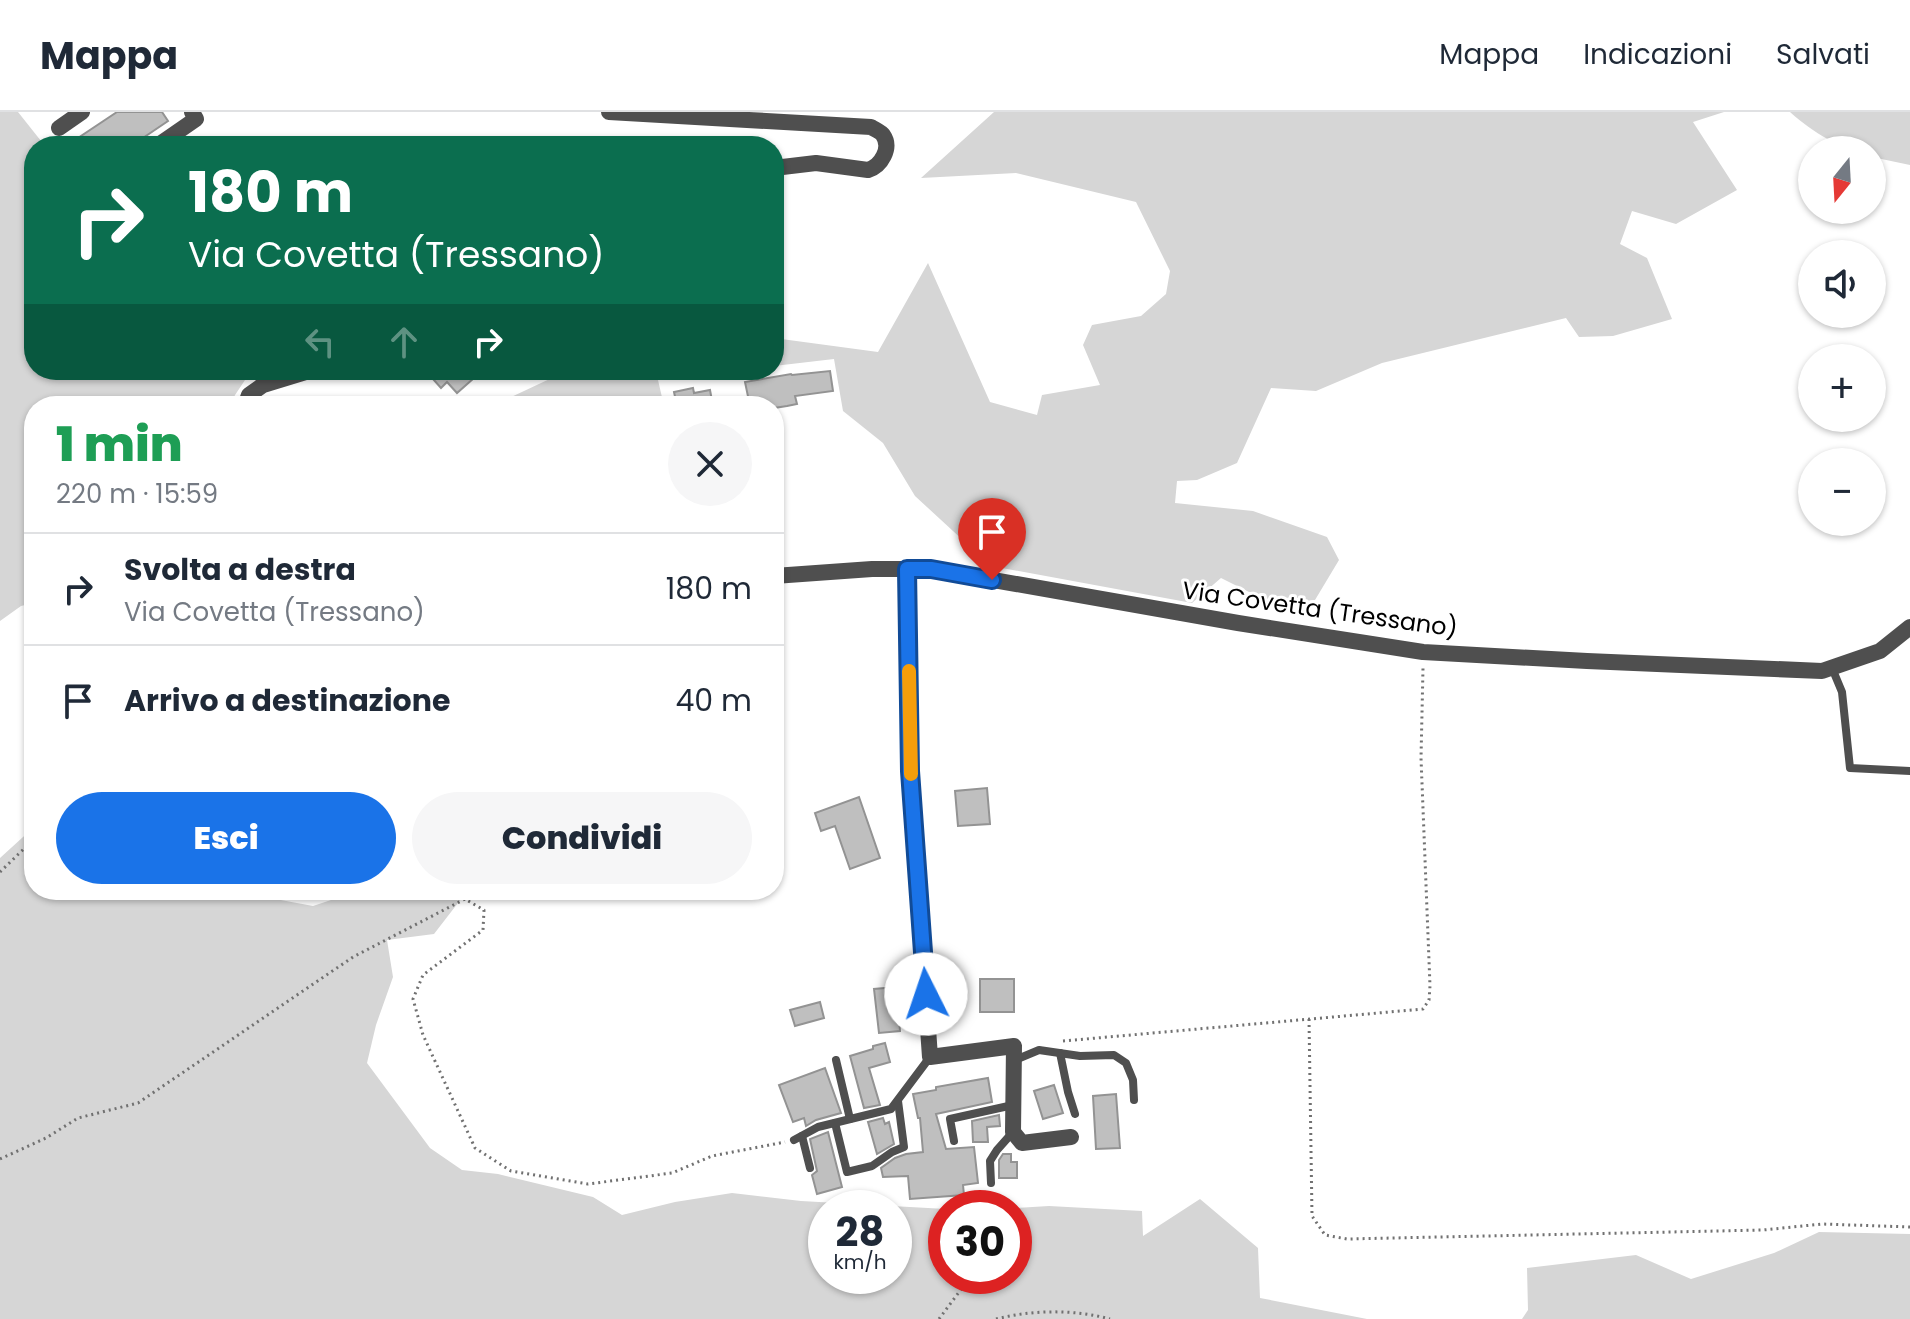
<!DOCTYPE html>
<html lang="it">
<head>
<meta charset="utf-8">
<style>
  body { margin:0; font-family:Poppins,sans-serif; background:#f6f6f7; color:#1f2937; height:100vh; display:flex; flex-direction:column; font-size:30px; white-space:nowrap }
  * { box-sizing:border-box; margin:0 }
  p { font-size:26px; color:#747a83 }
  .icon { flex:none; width:44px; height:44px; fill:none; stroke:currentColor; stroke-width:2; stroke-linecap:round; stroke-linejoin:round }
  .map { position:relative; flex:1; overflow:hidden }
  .drawer { position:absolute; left:24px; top:284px; width:760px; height:504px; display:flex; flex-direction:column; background:#fff; border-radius:32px; box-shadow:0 2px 6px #0004 }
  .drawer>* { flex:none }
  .top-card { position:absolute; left:24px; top:24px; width:760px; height:244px; border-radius:32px; box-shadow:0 2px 6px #0004; background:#0b6e4f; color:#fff; overflow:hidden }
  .needle { width:52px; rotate:198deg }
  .fabs { position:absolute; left:1798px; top:24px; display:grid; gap:16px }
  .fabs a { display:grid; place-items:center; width:88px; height:88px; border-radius:50%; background:#fff; box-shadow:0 2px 6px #0004; font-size:40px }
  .speed { position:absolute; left:808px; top:1078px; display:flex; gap:16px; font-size:40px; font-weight:700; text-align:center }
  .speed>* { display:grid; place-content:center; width:104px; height:104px; border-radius:50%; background:#fff; box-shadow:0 2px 6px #0004; line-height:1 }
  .speed small { font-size:20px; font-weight:400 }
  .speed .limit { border:12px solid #d22; background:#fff; color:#111 }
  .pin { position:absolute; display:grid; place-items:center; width:68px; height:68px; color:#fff; margin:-82px -34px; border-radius:50% 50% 50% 0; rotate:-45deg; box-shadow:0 0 8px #0007 }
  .pin .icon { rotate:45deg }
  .me { position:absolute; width:88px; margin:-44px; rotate:356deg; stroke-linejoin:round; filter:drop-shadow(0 0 6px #0008) }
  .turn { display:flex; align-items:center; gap:28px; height:168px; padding:0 32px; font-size:36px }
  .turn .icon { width:104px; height:104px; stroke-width:2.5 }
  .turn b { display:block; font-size:56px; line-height:68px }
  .lanes { display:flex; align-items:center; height:76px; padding:0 32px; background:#0003; justify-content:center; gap:40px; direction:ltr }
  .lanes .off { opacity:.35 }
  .round { display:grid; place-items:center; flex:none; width:84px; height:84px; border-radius:42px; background:#f6f6f7 }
  .summary { display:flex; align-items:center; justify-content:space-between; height:136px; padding:0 32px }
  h1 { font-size:48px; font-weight:800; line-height:60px; color:#1e9e55 }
  .primary-button { display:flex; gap:16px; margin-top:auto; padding:16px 32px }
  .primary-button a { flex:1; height:92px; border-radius:48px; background:#1a73e8; color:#fff; font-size:32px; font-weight:800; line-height:92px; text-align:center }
  .primary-button a+a { background:#f6f6f7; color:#1f2937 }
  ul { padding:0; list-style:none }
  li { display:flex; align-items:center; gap:24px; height:112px; padding:0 32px; border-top:2px solid #e0e1e3 }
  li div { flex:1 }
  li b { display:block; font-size:30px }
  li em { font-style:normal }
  header { display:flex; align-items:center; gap:48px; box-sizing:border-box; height:112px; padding:0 40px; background:#fff; border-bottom:2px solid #e0e1e3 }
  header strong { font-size:38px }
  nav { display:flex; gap:44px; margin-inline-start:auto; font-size:28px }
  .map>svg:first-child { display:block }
  .green { fill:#d6d6d6; fill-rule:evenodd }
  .building { fill:#bfbfbf; stroke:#939393; stroke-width:2 }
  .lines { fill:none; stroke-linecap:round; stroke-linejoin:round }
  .path { stroke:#717171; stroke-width:3; stroke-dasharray:2 4; stroke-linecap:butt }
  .lane { stroke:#4f4f4f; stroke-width:8 }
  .street { stroke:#4f4f4f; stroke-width:16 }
  .route-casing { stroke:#114b97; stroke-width:20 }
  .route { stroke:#1a73e8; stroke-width:14 }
  .slow { stroke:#f59e0b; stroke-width:14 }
  .labels { text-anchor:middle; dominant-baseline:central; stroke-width:6; stroke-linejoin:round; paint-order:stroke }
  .street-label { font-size:24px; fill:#000; stroke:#fff }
</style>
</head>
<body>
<header>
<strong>Mappa</strong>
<nav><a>Mappa</a><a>Indicazioni</a><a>Salvati</a></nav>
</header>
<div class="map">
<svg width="1910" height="1207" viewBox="0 0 1910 1207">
  <rect width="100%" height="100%" fill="#fff"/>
  <!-- green -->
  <g class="green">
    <polygon points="0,0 18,0 45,34 34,34 34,258 237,258 245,268 235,283 231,294 34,294 34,491 21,494 0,509"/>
    <polygon points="994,0 1724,0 1693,10 1737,78 1676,112 1632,99 1620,132 1647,146 1672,207 1613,224 1579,225 1566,206 1382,251 1316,279 1271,276 1237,351 1197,368 1177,369 1175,391 1253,399 1327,425 1339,448 1315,488 1273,492 1221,466 1192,491 991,454 915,384 883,331 843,299 834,247 774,254 774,226 878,240 928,151 990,290 1037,303 1042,283 1100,273 1083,233 1092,213 1141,204 1166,182 1170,159 1136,90 1016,61 921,66"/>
    <path d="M1790,0H1910V53L1872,45V38C1839,38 1814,21 1790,0Z"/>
    <polygon points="552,258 742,258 658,268 664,294 492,294 556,264"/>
    <path d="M34,715V778H238L249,782L313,794L358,779L468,778L434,822L387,828L393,865L376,913L367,951L430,1036L462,1058L498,1062L593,1085L622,1103L675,1090L732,1081L801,1089L946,1097V1164H1014V1096L1049,1094L1142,1099L1143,1124L1200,1087L1258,1136L1260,1186L1367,1207H0V746ZM826,1096H894V1164H826Z"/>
    <polygon points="1819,1120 1910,1122 1910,1207 1522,1207 1528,1198 1527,1156 1636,1143 1691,1167 1774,1141"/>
  </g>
  <!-- building -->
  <g class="building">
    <polygon points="117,0 162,0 168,9 131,34 66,34"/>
    <polygon points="425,258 483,258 457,281 447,270 441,276"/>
    <polygon points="830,259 833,279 795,284 797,292 787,294 774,296 774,294 750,294 745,270 791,262 792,263"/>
    <polygon points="693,276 694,281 710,278 713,294 677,294 674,280"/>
    <polygon points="987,676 990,712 958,714 955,679"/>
    <polygon points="859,685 880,746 850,757 835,714 821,719 815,701"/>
    <rect x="980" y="867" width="34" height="33"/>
    <polygon points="896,875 900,919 879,921 874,877"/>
    <polygon points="820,890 824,906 795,914 790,898"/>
    <polygon points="885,931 890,950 869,956 880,993 864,996 850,944 873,937 873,934"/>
    <polygon points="825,956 841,1001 816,1008 806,1014 804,1006 793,1010 779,973"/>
    <polygon points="988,966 992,990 936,1002 946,1037 974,1035 978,1071 963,1073 964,1083 910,1087 908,1064 883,1065 881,1056 895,1046 906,1042 923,1040 920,1006 918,1006 913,982 936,978 936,975"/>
    <polygon points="1054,973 1063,1001 1043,1007 1034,979"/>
    <polygon points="1116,982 1120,1036 1096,1037 1093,984"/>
    <polygon points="999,1003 1000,1014 987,1015 988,1030 973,1030 972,1009"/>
    <polygon points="883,1006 885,1012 889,1010 894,1032 877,1042 868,1010"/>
    <polygon points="828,1020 842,1075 817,1082 812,1063 817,1059 810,1027"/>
    <polygon points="1003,1042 1011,1042 1011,1050 1017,1050 1017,1066 999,1066 999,1048"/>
  </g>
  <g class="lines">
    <!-- path -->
    <g class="path">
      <polyline points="0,760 34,727"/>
      <polyline points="1309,907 1312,1104 1325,1123 1347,1127 1763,1118 1822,1112 1910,1115"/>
      <polyline points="1063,929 1423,897 1429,888 1430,874 1421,646 1423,556"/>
      <polyline points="0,1047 46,1026 78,1006 138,991 353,845 465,787 484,798 483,818 423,863 413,887 423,923 475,1036 511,1059 588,1072 672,1061 712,1044 785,1030"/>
      <polyline points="996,1087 996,1096"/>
      <polyline points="939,1207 971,1164"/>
      <path d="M996,1207C1032,1198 1073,1197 1110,1207"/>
    </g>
    <!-- lane -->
    <g class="lane">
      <polyline points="1832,556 1842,580 1850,656 1910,659"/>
      <polyline points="1060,941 1068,980 1075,1002"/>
      <polyline points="836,948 850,1007"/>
      <polyline points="1015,948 1039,938 1080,944 1114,943 1126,951 1133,968 1134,988"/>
      <polyline points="835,1011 847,1060 872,1054 892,1040 904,1035 898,989"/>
      <polyline points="802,1024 810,1056"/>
      <polyline points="794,1028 818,1015 891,997 930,945"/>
      <polyline points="954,1029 950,1007 1013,993"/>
      <polyline points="991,1071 990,1049 997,1038 1013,1020"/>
    </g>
    <!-- street -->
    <g class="street">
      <path d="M609,0L871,15C874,17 881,20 883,23C892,36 881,54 868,58L816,51L774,56"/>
      <polyline points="59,16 82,0"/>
      <polyline points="157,34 196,7 192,0"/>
      <polyline points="245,294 249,283 263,273 312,258"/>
      <polyline points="907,457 910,659 930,945 1014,934 1013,1020 1022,1031 1071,1025"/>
      <polyline points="774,464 872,457 931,457 1238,511 1423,540 1587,549 1822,559 1880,539 1910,515"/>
    </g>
  </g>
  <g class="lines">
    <defs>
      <polyline id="route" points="926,882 910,659 907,457 931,457 992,468"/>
    </defs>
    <!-- route casing -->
    <use href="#route" class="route-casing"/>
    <!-- route -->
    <use href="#route" class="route"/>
    <!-- slow -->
    <polyline class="slow" points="909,559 911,662"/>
  </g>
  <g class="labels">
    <!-- street labels -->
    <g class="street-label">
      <text transform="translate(1320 497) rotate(8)">Via Covetta (Tressano)</text>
    </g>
  </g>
</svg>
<div class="fabs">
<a><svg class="needle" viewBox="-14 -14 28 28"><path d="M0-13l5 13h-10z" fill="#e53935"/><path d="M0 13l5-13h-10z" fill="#747a83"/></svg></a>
<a><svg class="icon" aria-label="sound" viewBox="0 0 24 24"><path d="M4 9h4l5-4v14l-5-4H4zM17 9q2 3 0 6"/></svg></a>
<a>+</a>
<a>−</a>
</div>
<div class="speed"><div>28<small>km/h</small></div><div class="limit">30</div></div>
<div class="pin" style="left:992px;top:468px;background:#d93025"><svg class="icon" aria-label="arrive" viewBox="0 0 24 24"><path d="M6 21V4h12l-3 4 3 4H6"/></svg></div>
<svg class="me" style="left:926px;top:882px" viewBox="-20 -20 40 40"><circle r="19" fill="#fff"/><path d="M0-13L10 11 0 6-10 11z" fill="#1a73e8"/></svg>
<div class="top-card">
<div class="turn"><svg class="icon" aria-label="right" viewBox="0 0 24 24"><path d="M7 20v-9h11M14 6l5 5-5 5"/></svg><div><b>180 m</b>Via Covetta (Tressano)</div></div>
<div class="lanes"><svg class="icon off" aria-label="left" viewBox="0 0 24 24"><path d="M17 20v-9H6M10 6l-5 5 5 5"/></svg><svg class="icon off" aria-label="ahead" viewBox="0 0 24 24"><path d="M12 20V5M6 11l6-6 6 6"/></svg><svg class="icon" aria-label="right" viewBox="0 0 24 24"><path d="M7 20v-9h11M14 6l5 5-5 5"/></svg></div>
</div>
<section class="drawer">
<div class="summary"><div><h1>1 min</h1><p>220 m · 15:59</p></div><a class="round"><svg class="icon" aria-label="close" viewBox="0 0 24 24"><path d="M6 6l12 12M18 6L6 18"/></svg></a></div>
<ul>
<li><svg class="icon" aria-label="right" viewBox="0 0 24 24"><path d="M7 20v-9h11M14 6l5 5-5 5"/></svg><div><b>Svolta a destra</b><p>Via Covetta (Tressano)</p></div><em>180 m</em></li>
<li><svg class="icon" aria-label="arrive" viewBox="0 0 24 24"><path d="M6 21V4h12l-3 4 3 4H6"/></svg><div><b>Arrivo a destinazione</b></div><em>40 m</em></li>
</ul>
<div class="primary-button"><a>Esci</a><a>Condividi</a></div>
</section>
</div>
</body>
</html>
